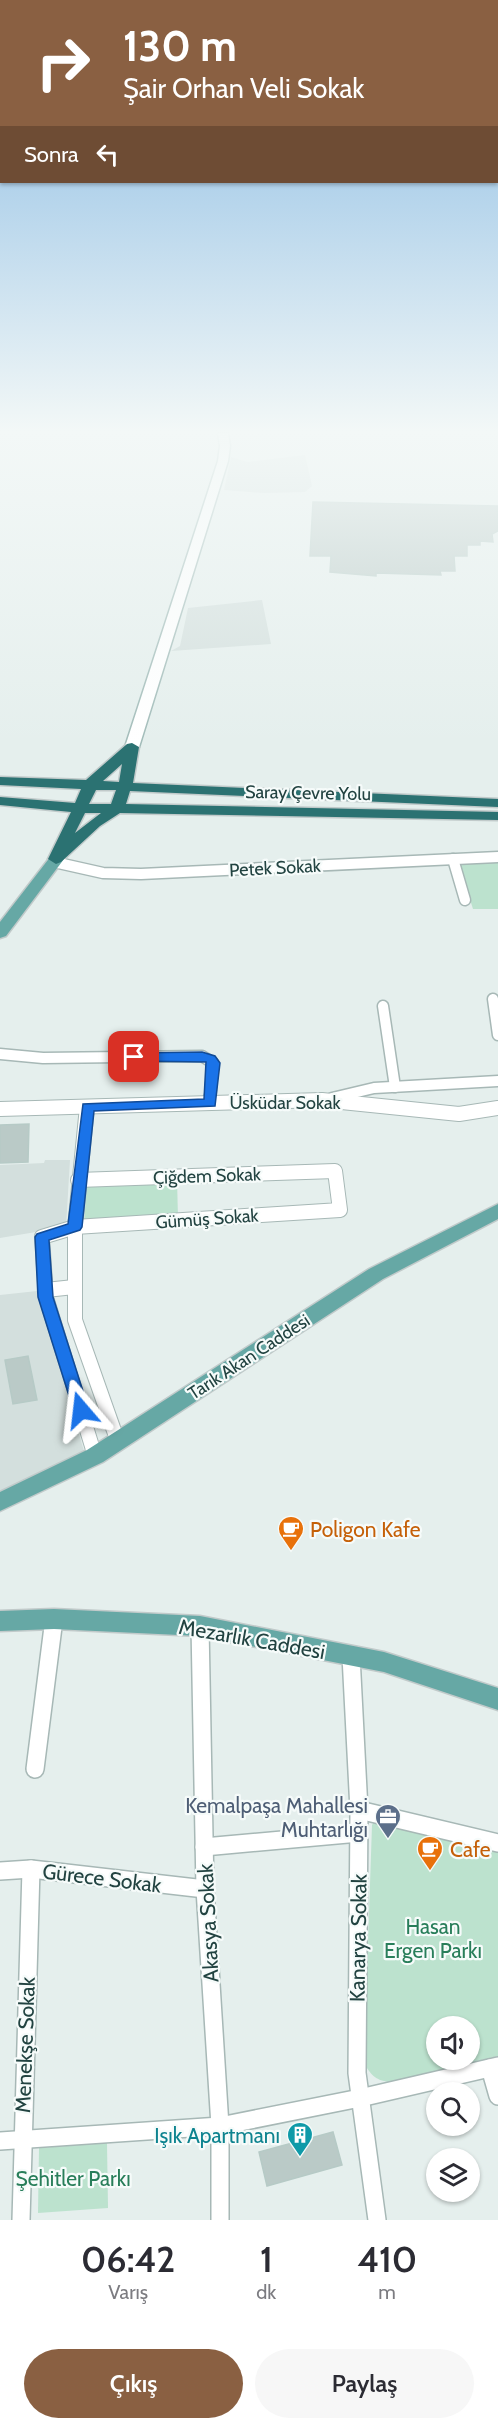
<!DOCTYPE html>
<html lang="tr">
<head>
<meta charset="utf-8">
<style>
  body { margin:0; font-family:Cabin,sans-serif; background:#f7f7f7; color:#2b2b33; height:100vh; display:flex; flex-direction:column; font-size:22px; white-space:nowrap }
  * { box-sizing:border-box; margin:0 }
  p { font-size:20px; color:#7c7c81 }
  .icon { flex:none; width:33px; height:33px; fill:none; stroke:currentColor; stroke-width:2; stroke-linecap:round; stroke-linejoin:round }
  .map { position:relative; height:2220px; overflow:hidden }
  .drawer { display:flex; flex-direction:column; background:#fff; flex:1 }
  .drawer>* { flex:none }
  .guide { position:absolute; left:0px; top:0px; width:498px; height:183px; box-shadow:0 2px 4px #0004; background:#8a6042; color:#fff; overflow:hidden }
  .fabs { position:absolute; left:426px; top:2016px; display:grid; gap:12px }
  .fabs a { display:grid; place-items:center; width:54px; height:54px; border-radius:50%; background:#fff; box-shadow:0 2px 4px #0004; font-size:30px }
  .pin { position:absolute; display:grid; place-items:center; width:51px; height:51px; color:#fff; margin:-26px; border-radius:12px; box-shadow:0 3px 9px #0006 }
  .me { position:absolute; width:66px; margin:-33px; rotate:343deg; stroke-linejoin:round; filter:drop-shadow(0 0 4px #0008) }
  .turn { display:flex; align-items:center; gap:21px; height:126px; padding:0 24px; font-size:27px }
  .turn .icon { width:78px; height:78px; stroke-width:2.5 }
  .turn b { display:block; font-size:42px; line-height:51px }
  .then { display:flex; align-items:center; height:57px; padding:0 24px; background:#0003; gap:12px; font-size:22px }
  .eta { display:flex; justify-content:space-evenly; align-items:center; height:102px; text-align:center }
  .eta b { font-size:36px; font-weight:600; line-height:42px }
  .action { display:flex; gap:12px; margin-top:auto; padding:12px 24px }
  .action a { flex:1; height:69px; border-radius:36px; background:#8a6042; color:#fff; font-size:24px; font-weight:600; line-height:69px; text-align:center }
  .action a+a { background:#f7f7f7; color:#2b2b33 }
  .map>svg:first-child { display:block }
  .built { fill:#d3dfdd }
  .green { fill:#bce2ce; fill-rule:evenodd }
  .building { fill:#bacac7; stroke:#b6cac6; stroke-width:1.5 }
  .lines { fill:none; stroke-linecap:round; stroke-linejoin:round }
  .street-far2-casing { stroke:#a7b8b6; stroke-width:13 }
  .street-far1-casing { stroke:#a7b8b6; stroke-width:16 }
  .street-casing { stroke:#a7b8b6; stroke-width:20 }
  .secondary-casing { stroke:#a2bcb9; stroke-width:3 }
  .primary-casing { stroke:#c1caca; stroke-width:3 }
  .highway-casing { stroke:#c1caca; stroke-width:3 }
  .street-far2 { stroke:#fff; stroke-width:10 }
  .street-far1 { stroke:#fff; stroke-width:14 }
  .street { stroke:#fff; stroke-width:17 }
  .secondary { fill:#fff; fill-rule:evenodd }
  .primary { fill:#66a8a5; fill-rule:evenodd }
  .highway { fill:#2b7272; fill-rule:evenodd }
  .route { fill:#1a73e8; stroke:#114b97; stroke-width:1.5 }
  .labels { text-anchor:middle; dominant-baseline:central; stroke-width:4.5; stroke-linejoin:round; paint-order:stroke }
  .street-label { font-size:18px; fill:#224341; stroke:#f6fbfa }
  .near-food-label { font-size:21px; fill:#c56008; stroke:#f6fbfa; text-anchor:start }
  .near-street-label { font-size:21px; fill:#224341; stroke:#f6fbfa }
  .near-service-label { font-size:21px; fill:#4e5e75; stroke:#f6fbfa; text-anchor:end }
  .near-park-label { font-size:21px; fill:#287e5a; stroke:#f6fbfa }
  .near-culture-label { font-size:21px; fill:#0d838f; stroke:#f6fbfa; text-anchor:end }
</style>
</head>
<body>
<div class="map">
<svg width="498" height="2220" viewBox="0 0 498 2220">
  <rect width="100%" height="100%" fill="#e5efed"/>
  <!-- built -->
  <g class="built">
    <polygon points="305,455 312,486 305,492 264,493 224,490 231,457 247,462"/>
    <polygon points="262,600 271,644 171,651 180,646 188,608"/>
    <polygon points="45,1160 70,1160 66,1227 0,1238 0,1165 44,1163"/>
    <polygon points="37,1291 84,1451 0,1491 0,1295"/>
  </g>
  <!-- green -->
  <g class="green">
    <polygon points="498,857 498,909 473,909 459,865 463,862"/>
    <polygon points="177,1179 178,1218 84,1222 87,1183"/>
    <path d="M374,1822L498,1850V2056L389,2082C375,2080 371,2075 364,2063L372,1825ZM436,2026H470V2060H436Z"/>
    <polygon points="107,2143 108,2208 38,2213 39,2148"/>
  </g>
  <!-- building -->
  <g class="building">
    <polygon points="313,502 498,506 498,531 492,534 493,542 480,541 480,545 467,545 467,556 454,556 455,571 440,571 441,575 376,573 376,576 330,572 331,556 310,556"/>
    <polygon points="29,1124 28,1162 0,1163 0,1125"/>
    <polygon points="28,1356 37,1400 13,1404 5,1360"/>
    <polygon points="333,2132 342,2165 267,2186 259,2152"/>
  </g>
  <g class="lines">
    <defs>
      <g id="street-far2">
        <polyline points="453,859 465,900"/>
        <polyline points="54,862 103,873 141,874 498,857"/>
        <polyline points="493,999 498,1035"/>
        <polyline points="383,1006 395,1087"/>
        <polyline points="0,1054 43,1058 202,1056 213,1063 210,1101"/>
        <polyline points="332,1098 374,1088 498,1081"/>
        <polyline points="291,1101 330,1101"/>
      </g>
      <g id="street-far1">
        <polyline points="210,1103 210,1099"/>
        <polyline points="87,1107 75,1227 75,1320 118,1442"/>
        <polyline points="0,1109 322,1100 459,1114 498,1108"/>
        <polyline points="78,1180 335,1171 340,1210 75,1227 42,1237 46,1297 95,1456"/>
        <polyline points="46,1290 74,1287"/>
      </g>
      <g id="street">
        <polyline points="200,1626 205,1889 220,2126 220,2220"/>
        <polyline points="351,1656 359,1810 357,2073 377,2220"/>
        <polyline points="35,1769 54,1619"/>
        <polyline points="359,1810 498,1843"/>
        <polyline points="204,1847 359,1833"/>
        <polyline points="0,1871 31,1869 205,1889"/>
        <polyline points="490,2068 498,2096"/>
        <polyline points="0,2141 220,2126 360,2098 498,2066"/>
        <polyline points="21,2220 31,1869"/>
      </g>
      <polygon id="secondary" points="218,433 228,433 230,446 228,461 139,747 132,751 127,750 125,747 218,461 220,446"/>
      <g id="primary">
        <polygon points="56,854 64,859 6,936 0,938 0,922 51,856"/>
        <polygon points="498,1204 498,1219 383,1279 103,1462 0,1511 0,1492 87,1450 369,1269"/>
        <polygon points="54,1609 200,1616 384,1652 498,1688 498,1710 384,1672 200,1636 54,1629 0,1631 0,1611"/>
      </g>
      <path id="highway" d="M132,743L139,747L133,783L498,799V807L130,791L126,804L498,812V820L120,813L100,826L61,862L56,864L48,859L71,812L0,805V797L75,803L81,789L0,785V777L86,780L127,744ZM122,764L119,782L103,781ZM96,790H116L111,804H89ZM85,813H101L75,833Z"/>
    </defs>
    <!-- street-far2 casing -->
    <use href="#street-far2" class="street-far2-casing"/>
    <!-- street-far1 casing -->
    <use href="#street-far1" class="street-far1-casing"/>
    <!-- street casing -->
    <use href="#street" class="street-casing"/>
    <!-- secondary casing -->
    <use href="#secondary" class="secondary-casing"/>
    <!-- primary casing -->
    <use href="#primary" class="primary-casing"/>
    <!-- highway casing -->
    <use href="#highway" class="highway-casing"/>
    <!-- street-far2 -->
    <use href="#street-far2" class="street-far2"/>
    <!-- street-far1 -->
    <use href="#street-far1" class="street-far1"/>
    <!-- street -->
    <use href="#street" class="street"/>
    <!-- secondary -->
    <use href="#secondary" class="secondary"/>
    <!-- primary -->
    <use href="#primary" class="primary"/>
    <!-- highway -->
    <use href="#highway" class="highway"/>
  </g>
  <!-- sky -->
  <linearGradient id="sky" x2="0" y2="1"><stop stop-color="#82b7e2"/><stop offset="0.58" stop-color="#f3f8f7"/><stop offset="1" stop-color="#f3f8f7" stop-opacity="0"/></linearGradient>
  <rect width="498" height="744" fill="url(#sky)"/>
  <!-- route -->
  <polygon class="route" points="202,1052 215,1056 220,1063 215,1106 94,1111 82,1227 80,1230 49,1240 53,1297 89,1410 86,1415 75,1415 38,1297 35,1237 37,1234 68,1224 83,1104 204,1099 206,1062 134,1061 127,1057 134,1053"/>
  <!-- icons -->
  <defs>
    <symbol id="cafe-pin" viewBox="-11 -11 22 30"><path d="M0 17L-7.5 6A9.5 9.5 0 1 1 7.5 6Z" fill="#e8710a" stroke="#f6fbfa"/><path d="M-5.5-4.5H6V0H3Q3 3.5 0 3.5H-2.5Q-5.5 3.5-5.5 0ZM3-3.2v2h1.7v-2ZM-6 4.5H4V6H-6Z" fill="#fff"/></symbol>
    <symbol id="office-pin" viewBox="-11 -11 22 30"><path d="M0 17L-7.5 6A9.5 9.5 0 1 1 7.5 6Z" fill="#5c6f8a" stroke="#f6fbfa"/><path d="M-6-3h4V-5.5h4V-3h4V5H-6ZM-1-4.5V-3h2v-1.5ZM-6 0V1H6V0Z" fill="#fff"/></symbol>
    <symbol id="building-pin" viewBox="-11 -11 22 30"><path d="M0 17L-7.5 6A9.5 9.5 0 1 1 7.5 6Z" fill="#0f9aa8" stroke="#f6fbfa"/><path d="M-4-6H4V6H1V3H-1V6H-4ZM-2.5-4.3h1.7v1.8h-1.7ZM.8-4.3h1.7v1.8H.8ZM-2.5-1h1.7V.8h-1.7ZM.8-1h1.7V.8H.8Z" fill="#fff"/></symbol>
  </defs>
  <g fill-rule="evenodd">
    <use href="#cafe-pin" x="276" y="1514" width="30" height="40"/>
    <use href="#office-pin" x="373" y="1802" width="30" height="40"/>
    <use href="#cafe-pin" x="415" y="1834" width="30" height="40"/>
    <use href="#building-pin" x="285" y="2120" width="30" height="40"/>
  </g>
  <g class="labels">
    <!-- street labels -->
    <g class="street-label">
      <text transform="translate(308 793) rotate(1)">Saray Çevre Yolu</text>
      <text transform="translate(275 868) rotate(-3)">Petek Sokak</text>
      <text x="285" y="1103">Üsküdar Sokak</text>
      <text transform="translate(207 1176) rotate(-2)">Çiğdem Sokak</text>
      <text transform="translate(207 1219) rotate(-4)">Gümüş Sokak</text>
      <text transform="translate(249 1357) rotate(-33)">Tarık Akan Caddesi</text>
    </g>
    <!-- near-food labels -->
    <g class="near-food-label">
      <text x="310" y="1529">Poligon Kafe</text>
      <text x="450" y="1849">Cafe</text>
    </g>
    <!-- near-street labels -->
    <g class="near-street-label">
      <text transform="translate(252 1639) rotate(10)">Mezarlık Caddesi</text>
      <text transform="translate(102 1878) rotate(7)">Gürece Sokak</text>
      <text transform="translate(208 1923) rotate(-93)">Akasya Sokak</text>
      <text transform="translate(358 1938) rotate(-89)">Kanarya Sokak</text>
      <text transform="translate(25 2045) rotate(-88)">Menekşe Sokak</text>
    </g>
    <!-- near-service labels -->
    <g class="near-service-label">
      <text x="368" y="1805">Kemalpaşa Mahallesi<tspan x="368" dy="24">Muhtarlığı</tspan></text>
    </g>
    <!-- near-park labels -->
    <g class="near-park-label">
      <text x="433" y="1926">Hasan<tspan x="433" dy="24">Ergen Parkı</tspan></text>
      <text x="73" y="2178">Şehitler Parkı</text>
    </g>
    <!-- near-culture labels -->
    <g class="near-culture-label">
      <text x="280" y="2135">Işık Apartmanı</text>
    </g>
  </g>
</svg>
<div class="fabs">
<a><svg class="icon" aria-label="sound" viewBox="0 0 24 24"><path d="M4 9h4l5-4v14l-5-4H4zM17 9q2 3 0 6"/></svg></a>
<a><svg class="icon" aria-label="search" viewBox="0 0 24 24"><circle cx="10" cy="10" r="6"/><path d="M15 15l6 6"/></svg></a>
<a><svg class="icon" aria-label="layers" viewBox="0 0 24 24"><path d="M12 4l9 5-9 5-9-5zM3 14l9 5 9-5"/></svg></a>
</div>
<div class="pin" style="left:134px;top:1057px;background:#d93025"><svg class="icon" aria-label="arrive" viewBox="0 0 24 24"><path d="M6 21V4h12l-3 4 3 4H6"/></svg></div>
<svg class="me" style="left:81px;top:1410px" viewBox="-20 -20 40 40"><path d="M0-17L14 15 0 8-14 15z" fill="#1a73e8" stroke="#fff" stroke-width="4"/></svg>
<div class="guide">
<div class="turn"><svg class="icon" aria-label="right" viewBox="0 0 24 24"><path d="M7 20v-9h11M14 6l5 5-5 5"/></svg><div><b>130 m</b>Şair Orhan Veli Sokak</div></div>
<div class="then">Sonra<svg class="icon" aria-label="left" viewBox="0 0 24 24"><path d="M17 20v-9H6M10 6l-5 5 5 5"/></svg></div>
</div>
</div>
<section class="drawer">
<div class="eta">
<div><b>06:42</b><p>Varış</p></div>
<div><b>1</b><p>dk</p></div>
<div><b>410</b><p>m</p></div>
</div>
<div class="action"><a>Çıkış</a><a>Paylaş</a></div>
</section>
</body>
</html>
